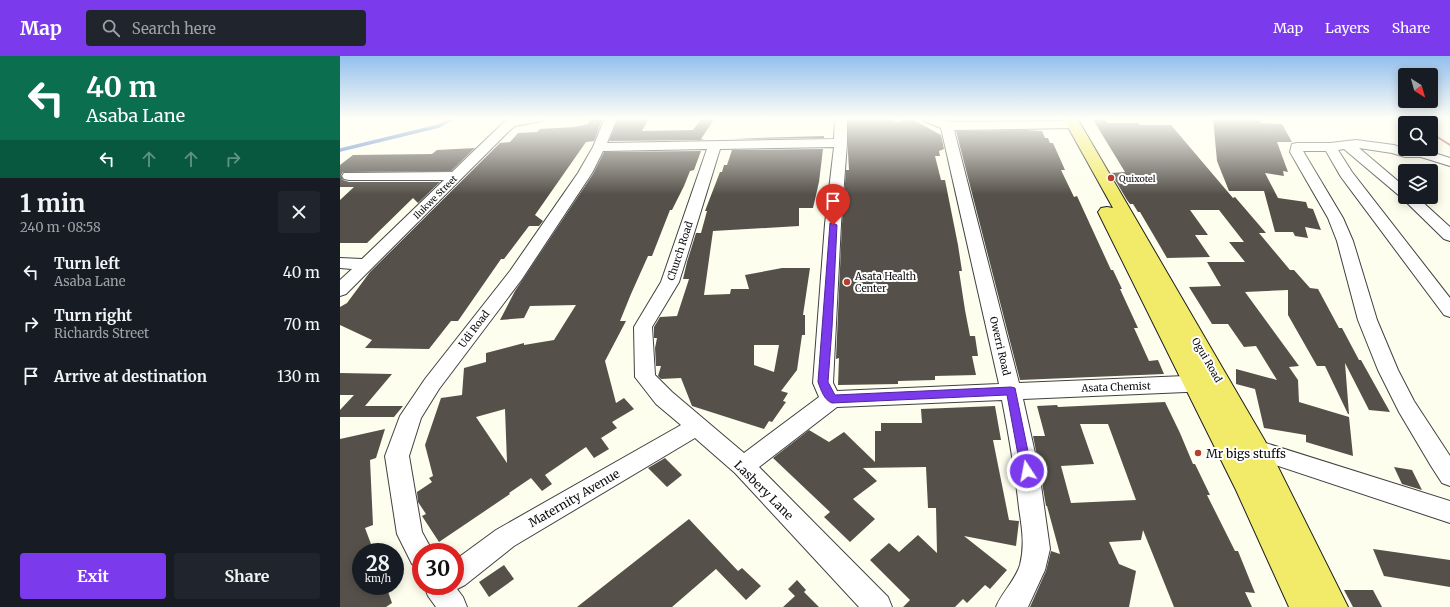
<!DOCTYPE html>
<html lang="en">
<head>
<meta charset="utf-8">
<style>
  body { margin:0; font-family:Merriweather,serif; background:#20242c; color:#f1f3f6; height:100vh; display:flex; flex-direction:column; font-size:15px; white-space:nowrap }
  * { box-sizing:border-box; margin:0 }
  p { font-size:13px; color:#9ea1a6 }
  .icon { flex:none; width:22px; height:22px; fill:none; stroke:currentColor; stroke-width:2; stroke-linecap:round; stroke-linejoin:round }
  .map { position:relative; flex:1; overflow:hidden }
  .sheet { display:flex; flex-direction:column; background:#171b24; width:340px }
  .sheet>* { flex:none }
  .banner { background:#0b6e4f; color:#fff; overflow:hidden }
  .needle { width:26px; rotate:143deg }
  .tools { position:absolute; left:1058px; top:12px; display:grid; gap:8px }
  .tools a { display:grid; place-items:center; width:40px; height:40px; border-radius:4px; background:#171b24; box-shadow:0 2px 10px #0003; font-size:20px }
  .speed { position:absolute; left:12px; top:487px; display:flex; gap:8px; font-size:20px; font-weight:700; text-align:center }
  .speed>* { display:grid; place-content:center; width:52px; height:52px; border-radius:50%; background:#171b24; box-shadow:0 2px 10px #0003; line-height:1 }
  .speed small { font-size:10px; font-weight:400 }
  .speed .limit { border:6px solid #d22; background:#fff; color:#111 }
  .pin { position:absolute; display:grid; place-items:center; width:34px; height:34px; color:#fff; margin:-41px -17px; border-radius:50% 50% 50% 0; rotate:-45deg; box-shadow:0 0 4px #0007 }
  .pin .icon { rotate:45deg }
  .me { position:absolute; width:44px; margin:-22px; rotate:349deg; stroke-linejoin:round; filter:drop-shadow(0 0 3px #0008) }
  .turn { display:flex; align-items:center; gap:14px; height:84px; padding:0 20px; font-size:18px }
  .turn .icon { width:52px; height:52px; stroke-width:2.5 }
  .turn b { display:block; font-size:28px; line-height:34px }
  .lanes { display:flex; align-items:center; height:38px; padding:0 20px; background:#0003; justify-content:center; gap:20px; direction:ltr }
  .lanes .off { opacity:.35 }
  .round { display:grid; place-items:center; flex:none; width:42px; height:42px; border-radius:4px; background:#20242c }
  .head { display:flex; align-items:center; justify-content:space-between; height:68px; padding:0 20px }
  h1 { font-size:24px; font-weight:700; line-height:30px }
  .primary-button { display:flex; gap:8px; margin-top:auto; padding:8px 20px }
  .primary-button a { flex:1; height:46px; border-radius:4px; background:#7c3aed; color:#fff; font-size:16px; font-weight:700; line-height:46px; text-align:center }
  .primary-button a+a { background:#20242c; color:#f1f3f6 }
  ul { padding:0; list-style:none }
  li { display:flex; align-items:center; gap:12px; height:52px; padding:0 20px }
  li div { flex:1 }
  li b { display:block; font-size:15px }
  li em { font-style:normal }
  header { display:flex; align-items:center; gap:24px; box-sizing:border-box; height:56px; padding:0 20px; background:#7c3aed; color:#fff }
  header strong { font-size:19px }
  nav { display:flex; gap:22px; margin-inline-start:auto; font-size:14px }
  .search { width:280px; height:36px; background:#20242c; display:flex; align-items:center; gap:10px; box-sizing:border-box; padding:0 14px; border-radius:4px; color:#9ea1a6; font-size:15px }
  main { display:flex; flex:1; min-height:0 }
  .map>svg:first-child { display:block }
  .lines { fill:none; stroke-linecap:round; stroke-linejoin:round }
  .stream { stroke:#4076c7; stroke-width:3.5 }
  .building { fill:#55514a; fill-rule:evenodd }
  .minor-casing { stroke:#404040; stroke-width:2 }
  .major-casing { stroke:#1e1e1e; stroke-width:2 }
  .minor { fill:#fff; fill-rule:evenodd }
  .major { fill:#f2eb6a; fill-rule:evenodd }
  .rail { stroke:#b6402c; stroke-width:2 }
  .route { fill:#7c3aed; stroke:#51269a }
  .poi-dot { fill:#b6402c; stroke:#fff; stroke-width:1.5 }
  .labels { text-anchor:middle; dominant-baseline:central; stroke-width:4; stroke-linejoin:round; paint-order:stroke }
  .far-poi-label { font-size:9px; fill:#0d0d0d; stroke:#fff; text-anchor:start }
  .far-street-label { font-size:9px; fill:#0d0d0d; stroke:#fff }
  .street-label { font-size:10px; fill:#0d0d0d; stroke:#fff }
  .poi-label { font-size:10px; fill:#0d0d0d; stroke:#fff; text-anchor:start }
  .near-poi-label { font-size:12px; fill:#0d0d0d; stroke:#fff; text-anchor:start }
  .near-street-label { font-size:12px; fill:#0d0d0d; stroke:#fff }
</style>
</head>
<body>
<header>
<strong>Map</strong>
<div class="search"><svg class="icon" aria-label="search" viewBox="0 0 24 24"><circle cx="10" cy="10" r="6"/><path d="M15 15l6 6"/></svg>Search here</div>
<nav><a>Map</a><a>Layers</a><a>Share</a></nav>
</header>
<main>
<section class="sheet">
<div class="banner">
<div class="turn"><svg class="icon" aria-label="left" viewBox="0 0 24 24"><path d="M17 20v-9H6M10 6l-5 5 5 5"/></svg><div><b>40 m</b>Asaba Lane</div></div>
<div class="lanes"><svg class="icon" aria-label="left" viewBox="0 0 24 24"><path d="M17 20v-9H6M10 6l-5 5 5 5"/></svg><svg class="icon off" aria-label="ahead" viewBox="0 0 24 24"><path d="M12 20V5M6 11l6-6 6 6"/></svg><svg class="icon off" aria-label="ahead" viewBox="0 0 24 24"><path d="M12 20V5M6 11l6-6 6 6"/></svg><svg class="icon off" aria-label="right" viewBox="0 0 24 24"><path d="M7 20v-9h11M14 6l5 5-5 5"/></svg></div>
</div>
<div class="head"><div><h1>1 min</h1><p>240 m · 08:58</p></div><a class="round"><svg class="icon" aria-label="close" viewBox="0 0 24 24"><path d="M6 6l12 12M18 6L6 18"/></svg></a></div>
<ul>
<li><svg class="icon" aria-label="left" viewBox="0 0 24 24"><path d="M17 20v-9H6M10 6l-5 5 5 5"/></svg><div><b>Turn left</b><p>Asaba Lane</p></div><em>40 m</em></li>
<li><svg class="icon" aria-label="right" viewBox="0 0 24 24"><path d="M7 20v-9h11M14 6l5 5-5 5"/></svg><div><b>Turn right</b><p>Richards Street</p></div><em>70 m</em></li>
<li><svg class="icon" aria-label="arrive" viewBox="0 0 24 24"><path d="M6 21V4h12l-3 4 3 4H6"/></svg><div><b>Arrive at destination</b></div><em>130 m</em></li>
</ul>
<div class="primary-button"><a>Exit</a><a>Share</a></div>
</section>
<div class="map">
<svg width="1110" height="551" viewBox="0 0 1110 551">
  <rect width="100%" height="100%" fill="#fefeee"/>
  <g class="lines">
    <!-- stream -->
    <polyline class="stream" points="0,94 99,70 113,62"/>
  </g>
  <!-- building -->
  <g class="building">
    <polygon points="250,62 263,62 254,85 246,86 195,159 203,165 199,170 189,170 164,203 161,203 118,265 111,265 89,293 25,292 32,284 0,269 0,251 7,247 30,216 160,87 170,86 178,77 197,76 200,73 234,71 248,68"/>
    <polygon points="278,62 309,62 302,75 353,74 362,62 375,62 361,83 364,84 269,85"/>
    <polygon points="508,62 545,62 558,66 570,62 601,79 604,93 599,95 600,100 595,100 601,124 605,124 618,189 622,215 619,215 625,254 630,280 635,280 638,300 632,300 636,319 595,320 595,324 558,325 558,328 498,329 499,302 496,303 502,168 506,114 509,114 508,97"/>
    <polygon points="752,62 764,62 768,67 798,67 800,69 831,69 893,142 895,141 926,177 919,177 950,214 954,214 970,232 978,233 999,272 1002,272 1019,304 1021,304 1050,356 1029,354 1005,307 1009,358 1008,358 985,310 977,310 948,259 948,234 905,236 959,310 949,311 958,324 959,346 1009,361 1013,400 966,386 966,379 924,372 915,333 896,328 896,313 937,324 916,290 904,291 888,268 872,268 849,231 881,230 867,206 905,206 889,186 904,186 879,154 850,154 868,179 855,179 870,201 827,202 800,156 798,156 793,148 790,148 787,144 771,117 785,116"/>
    <polygon points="873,62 918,62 921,67 942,68 952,86 937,86 948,116 943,115 944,120 925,117 938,142 966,146 968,152 973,153 981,174 965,171 968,182 955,180 953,176 935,176 924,135 889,135 877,105"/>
    <polygon points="686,74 702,75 705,82 708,82 710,87 713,87 725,114 721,114 734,141 737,140 771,214 773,214 782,233 780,233 798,272 794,272 809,305 818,304 824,318 680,324 616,75"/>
    <polygon points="484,80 484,82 395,83 416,82"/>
    <polygon points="135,92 111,115 3,116 1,119 3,124 9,126 100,126 78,147 73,142 27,187 0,187 0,144 14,131 0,131 0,109 13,99 92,98 97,94"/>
    <path d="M483,93L479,126L473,152H459V170L373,175L364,239L390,238L391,233H409L405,219L442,212H470L463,259H465V279H462L457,314L441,335L448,337L443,345L446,346L432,366L429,365L424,373L352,350L341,322L321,323L318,320L321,310H316L315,292L317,282H314V271L320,261L337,260L349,223H343L347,206L356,177H361L367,155H365L380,116H382L384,109H387L392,94ZM414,289H439L434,316L414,309Z"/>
    <path d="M361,95L354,114L350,115L344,130L332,154H330L312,200H308L291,238L280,265H286L265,305L276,347L284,342L294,353L272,366L277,372L261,382L269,393L254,402L246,391L205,419L212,428L202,435L191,422L169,437L170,438L99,486L82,460L86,458L78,446L77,436L92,426L89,422L93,420L85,389L101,342L122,339L124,312L146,306V297L184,287V289L214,284L236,249L190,250L184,262L160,264L175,235L253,118L264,96ZM165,353L167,407L136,361Z"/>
    <polygon points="0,317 52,318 25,350 63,350 54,361 0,361 0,354 14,339 0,339"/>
    <path d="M825,346L840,377L853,408H855L870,439H867L895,495H898L915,537L905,536L912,551H834L803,474L801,484L769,486L779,508L796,515L789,551H690L706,515L711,495L720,498L707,450H706L700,415L693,380H705L697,350L717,349L718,351ZM740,368H768L796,444L731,447L721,410L754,408Z"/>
    <polygon points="655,350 661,384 653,384 669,464 679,465 676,490 624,480 667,514 650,533 645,529 627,547 623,543 615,551 563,551 570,544 530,504 549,487 559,496 578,479 597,497 596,452 588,452 586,411 523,412 537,425 513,443 535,463 510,486 484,461 490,456 433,402 469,374 489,386 504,376 535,406 535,375 541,375 541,367 582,367 581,353"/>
    <polygon points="45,373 36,402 30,404 33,469 25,472 34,496 21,496 21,530 46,530 52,547 46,551 0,551 0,383"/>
    <polygon points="325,402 342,419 327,431 308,412"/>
    <polygon points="1054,411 1072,414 1082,434 1062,428"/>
    <polygon points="349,463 398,515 402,512 421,530 406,544 376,513 332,551 237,551"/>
    <polygon points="1033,493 1110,504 1110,531 1044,520"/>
    <polygon points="164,509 174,523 149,541 139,526"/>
    <polygon points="457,524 466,534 464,536 479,551 443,551 455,540 448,533"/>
    <polygon points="1004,534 1033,534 1042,551 1013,551"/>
  </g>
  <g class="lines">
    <defs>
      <g id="minor">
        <polygon points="177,62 204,62 202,65 175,70 170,74 6,238 0,240 0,224 12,213 0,212 0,202 22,203 104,124 9,124 4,123 2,120 4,117 112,116 162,68 167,64"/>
        <path d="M265,62H277L267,87L494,83L495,62H507V87L501,168L493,327L497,335L659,328L601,72L584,65L582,62H599L609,66L738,65L740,68L738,71L734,72L614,74L679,327L869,319L876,322L879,327L876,332L869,335L683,343L699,415L710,493L705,514L688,551H656C662,536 675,525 680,509C685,489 682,472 679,452C675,415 669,380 662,344L497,351L419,411L548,541L552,551H519L395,417L355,382L174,490L125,529L117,533L123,541L127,551H96L88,540L84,530H115V504L156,474L341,369L316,348L295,321L294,271L321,226L367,93L263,95L252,117L182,223L99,333L81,362L69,400L82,476L93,496H81V512L72,508L57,478L45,400L60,360L85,323L170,215L238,117L253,91ZM494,91L485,168L473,327L479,341L404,397L332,336L315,319L312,271L339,226L380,93Z"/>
        <polygon points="1016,84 1054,89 1065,93 1082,93 1110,102 1110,110 1081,101 1065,101 1052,97 1019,92 1065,131 1065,141 1077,141 1110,171 1110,185 1104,183 1062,142 1004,93 998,94 1012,116 1110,242 1110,261 1104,259 1001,121 986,95 963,95 1003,162 1013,185 1037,264 1058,314 1074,345 1110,400 1110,430 1102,427 1091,410 1059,356 1038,314 1018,264 997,185 988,162 950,96 952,88 957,87 990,87"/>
        <polygon points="916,384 1110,445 1110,467 908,400 905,393 908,386"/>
      </g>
      <polygon id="major" points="723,62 737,62 925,385 1008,551 949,551 896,434 758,156 761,152 767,151 773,152"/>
    </defs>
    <!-- minor casing -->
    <use href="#minor" class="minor-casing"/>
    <!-- major casing -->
    <use href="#major" class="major-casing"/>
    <!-- minor -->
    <use href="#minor" class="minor"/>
    <!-- major -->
    <use href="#major" class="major"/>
    <!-- rail -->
    <g class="rail">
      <polyline points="1067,62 1075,67"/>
      <polyline points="1091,77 1110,89"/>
    </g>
  </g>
  <!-- sky -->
  <linearGradient id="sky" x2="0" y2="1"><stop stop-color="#93bfec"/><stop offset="0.45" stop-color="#fffff7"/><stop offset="1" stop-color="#fffff7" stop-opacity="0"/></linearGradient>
  <rect width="1110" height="139" fill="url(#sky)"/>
  <!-- route -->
  <path class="route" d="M490,167H493L497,169L492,272L488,326L495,339L671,331L675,332L692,415L691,419L687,420L683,419L681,415L667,339L492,347C484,344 481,334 478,326Z"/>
  <!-- markers -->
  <g class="poi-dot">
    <circle cx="771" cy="122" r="4"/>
    <circle cx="507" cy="226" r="4"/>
    <circle cx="858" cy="397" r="4"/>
  </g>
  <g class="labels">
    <!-- far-poi labels -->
    <g class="far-poi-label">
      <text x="779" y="122">Quixotel</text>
    </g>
    <!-- far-street labels -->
    <g class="far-street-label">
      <text transform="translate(95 141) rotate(-45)">Ilukwe Street</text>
    </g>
    <!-- street labels -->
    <g class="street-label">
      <text transform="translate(340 195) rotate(-72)">Church Road</text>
      <text transform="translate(134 273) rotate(-53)">Udi Road</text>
      <text transform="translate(660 290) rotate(77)">Owerri Road</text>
      <text transform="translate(867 304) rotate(60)">Ogui Road</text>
      <text transform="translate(776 331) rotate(-2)">Asata Chemist</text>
    </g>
    <!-- poi labels -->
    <g class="poi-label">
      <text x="515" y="220">Asata Health<tspan x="515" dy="12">Center</tspan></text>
    </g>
    <!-- near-poi labels -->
    <g class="near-poi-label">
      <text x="866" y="397">Mr bigs stuffs</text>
    </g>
    <!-- near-street labels -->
    <g class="near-street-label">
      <text transform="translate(424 434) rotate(45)">Lasbery Lane</text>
      <text transform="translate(234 442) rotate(-30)">Maternity Avenue</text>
    </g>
  </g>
</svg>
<div class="tools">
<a><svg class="needle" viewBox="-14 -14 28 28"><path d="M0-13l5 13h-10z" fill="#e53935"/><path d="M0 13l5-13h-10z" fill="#9ea1a6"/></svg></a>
<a><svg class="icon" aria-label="search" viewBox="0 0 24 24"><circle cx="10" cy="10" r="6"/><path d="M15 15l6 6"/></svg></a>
<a><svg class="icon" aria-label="layers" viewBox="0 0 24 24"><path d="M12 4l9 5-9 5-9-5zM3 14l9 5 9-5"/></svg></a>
</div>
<div class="speed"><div>28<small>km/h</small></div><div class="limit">30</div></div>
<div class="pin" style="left:493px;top:169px;background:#d93025"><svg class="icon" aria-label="arrive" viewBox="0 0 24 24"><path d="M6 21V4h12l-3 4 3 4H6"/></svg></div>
<svg class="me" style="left:687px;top:415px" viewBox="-20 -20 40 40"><circle r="17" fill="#7c3aed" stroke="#fff" stroke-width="3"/><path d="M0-11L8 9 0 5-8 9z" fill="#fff"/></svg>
</div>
</main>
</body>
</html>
